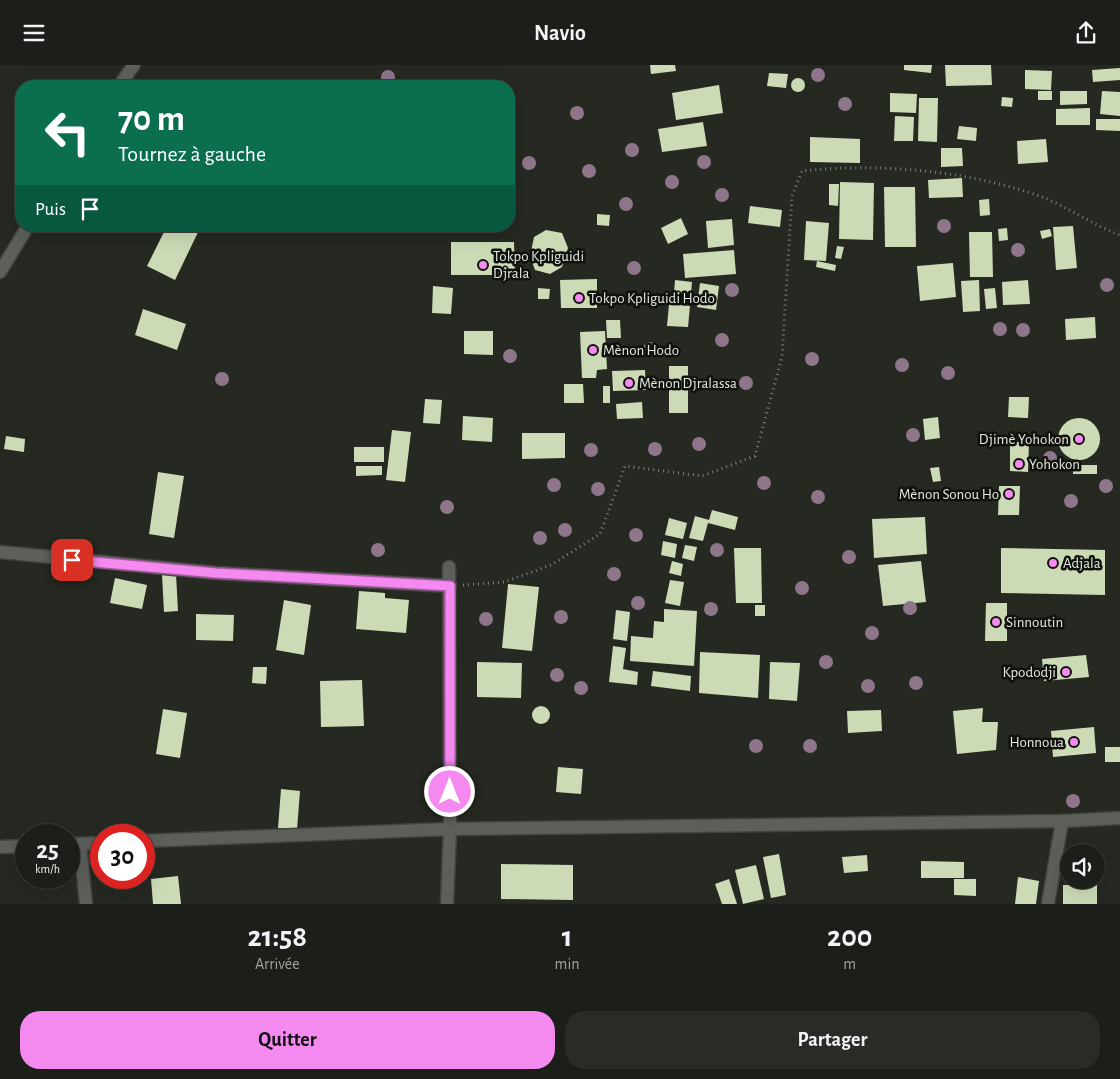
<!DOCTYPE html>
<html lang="fr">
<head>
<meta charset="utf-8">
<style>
  body { margin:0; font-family:"Alegreya Sans",sans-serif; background:#292c26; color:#f1f3f6; height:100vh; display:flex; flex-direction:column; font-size:19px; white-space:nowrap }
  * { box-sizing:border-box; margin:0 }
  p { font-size:16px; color:#a0a2a2 }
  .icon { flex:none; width:28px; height:28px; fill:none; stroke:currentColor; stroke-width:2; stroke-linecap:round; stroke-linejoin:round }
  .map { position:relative; height:839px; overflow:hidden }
  .details { display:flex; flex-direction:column; background:#1c1f19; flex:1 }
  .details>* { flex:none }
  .top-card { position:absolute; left:15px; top:15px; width:500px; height:152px; border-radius:20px; box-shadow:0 5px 20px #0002,0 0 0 1px #3a3d38; background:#0b6e4f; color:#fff; overflow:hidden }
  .controls { position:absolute; left:1060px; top:779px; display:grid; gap:10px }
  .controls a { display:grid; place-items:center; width:45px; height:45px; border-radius:50%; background:#1c1f19; box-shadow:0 5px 20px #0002,0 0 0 1px #3a3d38; font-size:25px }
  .speed { position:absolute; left:15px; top:759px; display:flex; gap:10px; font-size:25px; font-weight:700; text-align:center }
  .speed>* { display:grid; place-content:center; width:65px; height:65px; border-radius:50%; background:#1c1f19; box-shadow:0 5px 20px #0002,0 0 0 1px #3a3d38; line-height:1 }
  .speed small { font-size:12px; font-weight:400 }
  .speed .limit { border:8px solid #d22; background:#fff; color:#111 }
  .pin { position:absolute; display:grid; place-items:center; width:42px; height:42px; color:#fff; margin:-21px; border-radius:10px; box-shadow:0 2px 8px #0006 }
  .me { position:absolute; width:55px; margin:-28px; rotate:0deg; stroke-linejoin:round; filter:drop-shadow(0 0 4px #0008) }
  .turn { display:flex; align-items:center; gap:18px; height:105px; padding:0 20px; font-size:22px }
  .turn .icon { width:65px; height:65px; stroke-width:2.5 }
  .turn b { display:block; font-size:35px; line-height:42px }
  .then { display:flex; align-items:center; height:48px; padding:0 20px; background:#0003; gap:10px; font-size:19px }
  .eta { display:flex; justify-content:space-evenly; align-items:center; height:85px; text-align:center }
  .eta b { font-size:30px; font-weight:700; line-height:35px }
  .action { display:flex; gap:10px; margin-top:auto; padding:10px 20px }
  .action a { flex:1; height:58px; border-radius:20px; background:#f489f0; color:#111; font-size:20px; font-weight:700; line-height:58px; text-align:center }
  .action a+a { background:#292c26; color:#f1f3f6 }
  header { display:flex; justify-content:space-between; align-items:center; height:65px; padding:0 20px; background:#1c1f19; font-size:22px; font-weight:700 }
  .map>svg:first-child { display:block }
  .building { fill:#ccdbb6 }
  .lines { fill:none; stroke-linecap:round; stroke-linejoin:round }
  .minor-casing { stroke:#40443c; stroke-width:15 }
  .path { stroke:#7e817b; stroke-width:3; stroke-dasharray:1 4; stroke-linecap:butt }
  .minor { stroke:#5d5f5b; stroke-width:12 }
  .tree { fill:#8e758a }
  .route-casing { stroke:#9f599c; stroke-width:12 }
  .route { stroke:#f489f0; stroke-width:9 }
  .poi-dot { fill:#f489f0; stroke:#0f110d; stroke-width:2 }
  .labels { text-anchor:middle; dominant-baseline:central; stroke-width:5; stroke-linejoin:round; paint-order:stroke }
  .poi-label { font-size:15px; fill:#e6e8e3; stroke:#0f110d; text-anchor:start }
</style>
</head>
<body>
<header><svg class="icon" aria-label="menu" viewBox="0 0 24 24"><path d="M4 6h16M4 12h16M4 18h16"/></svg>Navio<svg class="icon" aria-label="share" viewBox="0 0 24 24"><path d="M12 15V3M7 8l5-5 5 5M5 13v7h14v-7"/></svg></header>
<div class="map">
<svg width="1120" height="839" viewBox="0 0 1120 839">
  <rect width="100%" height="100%" fill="#252921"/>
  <!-- building -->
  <g class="building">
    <polygon points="650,0 675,0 676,6 651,9"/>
    <polygon points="904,0 932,0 931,8 904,5"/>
    <polygon points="945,0 991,0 992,20 946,21"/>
    <polygon points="1120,3 1120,15 1093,17 1092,5"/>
    <polygon points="1025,5 1052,6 1051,25 1025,24"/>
    <polygon points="769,8 788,9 786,23 767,21"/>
    <circle cx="798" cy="20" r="7"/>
    <polygon points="719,20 723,48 676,55 672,28"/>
    <rect x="1038" y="26" width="14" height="9"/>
    <polygon points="1060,26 1087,26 1087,39 1060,40"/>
    <polygon points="1102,26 1120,27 1120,51 1100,49"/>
    <polygon points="890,28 917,29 916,48 890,47"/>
    <polygon points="1002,32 1013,33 1012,42 1001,41"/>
    <polygon points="919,33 938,33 937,77 918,76"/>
    <polygon points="1090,43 1090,60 1056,60 1056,44"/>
    <polygon points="895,51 914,52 913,76 894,76"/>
    <polygon points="1096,54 1120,54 1120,66 1096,65"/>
    <polygon points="703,57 707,81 662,87 658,64"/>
    <polygon points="959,61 977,63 976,76 957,74"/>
    <polygon points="810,72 860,74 860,98 810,97"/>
    <polygon points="1046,74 1048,97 1018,99 1017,76"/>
    <polygon points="941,83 962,83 963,101 941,102"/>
    <polygon points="962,113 963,132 929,133 928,115"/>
    <polygon points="840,117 874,118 873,175 839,174"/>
    <polygon points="829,119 839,119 838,141 829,140"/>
    <polygon points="884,122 915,122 916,182 885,182"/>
    <polygon points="989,134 990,150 980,151 979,135"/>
    <polygon points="750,141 782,145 780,162 748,158"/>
    <polygon points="597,149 610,150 609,161 597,160"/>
    <polygon points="681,153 688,169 668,179 661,163"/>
    <polygon points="732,154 734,180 708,183 706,156"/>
    <polygon points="806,156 829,158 826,196 804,195"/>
    <polygon points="167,161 201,161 175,215 147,201"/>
    <polygon points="1073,161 1077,203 1056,205 1053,162"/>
    <polygon points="1007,163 1008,175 999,176 998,164"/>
    <polygon points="1050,164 1052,171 1042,174 1040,166"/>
    <polygon points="546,165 562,168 568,183 562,202 550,209 535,205 530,191 534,172"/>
    <polygon points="969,167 992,167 993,212 970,212"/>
    <polygon points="451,177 514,177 515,210 451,210"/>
    <polygon points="837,181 844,182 841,194 835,193"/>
    <polygon points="734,185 736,209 685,213 683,189"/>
    <polygon points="817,196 836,200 835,206 816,202"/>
    <polygon points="953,198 956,232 920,236 917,201"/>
    <polygon points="597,214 597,243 561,243 560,215"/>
    <polygon points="675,215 692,217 691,229 674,228"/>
    <polygon points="979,215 980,246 963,247 961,216"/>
    <polygon points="1028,215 1030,239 1003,240 1002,217"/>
    <polygon points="700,218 719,221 716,245 697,242"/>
    <polygon points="433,221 453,223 451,249 432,248"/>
    <polygon points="538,223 550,224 549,234 538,234"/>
    <polygon points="995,223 997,243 986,244 984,224"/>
    <polygon points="669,239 690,241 688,262 667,261"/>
    <polygon points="143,244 186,259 177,285 135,270"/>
    <polygon points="1095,252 1096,273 1066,275 1065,254"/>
    <polygon points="606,255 620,255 621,273 607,273"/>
    <polygon points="464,266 493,266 493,290 464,289"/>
    <polygon points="605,266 607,304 597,305 596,313 582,313 580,267"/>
    <rect x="669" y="301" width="19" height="47"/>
    <polygon points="645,305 646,325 613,326 612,306"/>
    <polygon points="564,319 583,319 584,338 564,338"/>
    <rect x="603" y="321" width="7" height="17"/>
    <polygon points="1009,332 1029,332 1028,353 1008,352"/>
    <polygon points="425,334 442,335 440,359 423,358"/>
    <polygon points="642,337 643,353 617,354 616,339"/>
    <polygon points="463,351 493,353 492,377 462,375"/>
    <polygon points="938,352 940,373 925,375 923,354"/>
    <circle cx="1079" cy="374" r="21"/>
    <polygon points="392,365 411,367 405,417 386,415"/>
    <polygon points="522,368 565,368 565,393 522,394"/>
    <polygon points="6,371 25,374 24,387 4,384"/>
    <polygon points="1010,377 1029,377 1028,407 1010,406"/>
    <rect x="354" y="382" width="30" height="15"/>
    <rect x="1073" y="400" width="24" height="9"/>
    <polygon points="356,401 382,401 382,410 356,411"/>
    <polygon points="939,402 941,416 933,417 930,403"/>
    <polygon points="158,407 184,411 174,473 149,469"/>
    <polygon points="999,421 1020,421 1019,450 998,450"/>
    <polygon points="712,445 738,452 735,465 708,458 703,476 689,473 695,451 709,455"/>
    <polygon points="925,452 927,489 874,493 872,454"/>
    <polygon points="669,453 687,458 683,474 665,470"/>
    <polygon points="663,476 677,479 675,493 661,490"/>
    <polygon points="685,480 697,482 694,496 682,493"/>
    <polygon points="734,483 761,483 762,538 736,538"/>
    <polygon points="1001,483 1105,485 1105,530 1001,528"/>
    <polygon points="672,496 683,499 681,511 669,508"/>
    <polygon points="921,496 926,537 883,541 878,500"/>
    <polygon points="176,509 178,546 164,547 162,510"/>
    <polygon points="115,513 147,520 142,544 110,538"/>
    <polygon points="670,515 684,517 680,541 665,538"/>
    <polygon points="508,519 539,522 532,586 502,583"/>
    <polygon points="359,526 385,528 385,533 409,535 406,568 356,564"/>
    <polygon points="284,535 311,540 304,590 276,585"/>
    <polygon points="986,538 1007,538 1007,576 985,576"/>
    <rect x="755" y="540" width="10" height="11"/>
    <polygon points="664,544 697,546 694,601 630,596 631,571 653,573 654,556 664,557"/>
    <polygon points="616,545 630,547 627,576 613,574"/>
    <polygon points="196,549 234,550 233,576 196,575"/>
    <polygon points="613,581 626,583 623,604 638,607 637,620 609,617"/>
    <polygon points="700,587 760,590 758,633 699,628"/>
    <polygon points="1086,590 1089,612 1044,616 1042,594"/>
    <polygon points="477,597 522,598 521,633 477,632"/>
    <polygon points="770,597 800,598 797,636 769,634"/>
    <polygon points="253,602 267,602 266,619 252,618"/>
    <polygon points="653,606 691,611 690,626 651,621"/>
    <polygon points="362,615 364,661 321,662 320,616"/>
    <circle cx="541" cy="650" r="9"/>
    <polygon points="983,643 982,657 998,657 996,685 957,689 953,646"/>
    <polygon points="163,644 187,648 180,693 156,689"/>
    <polygon points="881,645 882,666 848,668 847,646"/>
    <polygon points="1094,662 1096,688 1053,692 1051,666"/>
    <rect x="1105" y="682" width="15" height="15"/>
    <polygon points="558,702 583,704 581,729 556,727"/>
    <polygon points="281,724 300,726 297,765 278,763"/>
    <polygon points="779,789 786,830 771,833 763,792"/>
    <polygon points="867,790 868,806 844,808 842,792"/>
    <polygon points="921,796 964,797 964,813 921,813"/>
    <polygon points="501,799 573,800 573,835 501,834"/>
    <polygon points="756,800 764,834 743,839 735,805"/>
    <polygon points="178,811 181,839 153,839 151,814"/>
    <polygon points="1018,812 1039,816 1036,839 1015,839"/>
    <polygon points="729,814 737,839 722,839 715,819"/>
    <polygon points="954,814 976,814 976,831 954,830"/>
    <rect x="1063" y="820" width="34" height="19"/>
  </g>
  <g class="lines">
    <defs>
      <g id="minor">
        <polyline points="119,21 134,0"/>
        <polyline points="0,207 28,161"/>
        <polyline points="0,487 216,508 450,521"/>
        <polyline points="144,776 450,764 1062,756 1120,753"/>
        <polyline points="69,779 101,778"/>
        <polyline points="80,779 86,839"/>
        <polyline points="0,782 26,781"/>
        <polyline points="447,839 450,764 449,502"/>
        <polyline points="1048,839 1062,756"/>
      </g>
    </defs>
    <!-- minor casing -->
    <use href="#minor" class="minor-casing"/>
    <!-- path -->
    <path class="path" d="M463,520L504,517L551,500L600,469L625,401L702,411L755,391L782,292L792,131L802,106C880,98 960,105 1034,129C1064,139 1090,159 1120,170"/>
    <!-- minor -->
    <use href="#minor" class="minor"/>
  </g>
  <!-- trees -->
  <g class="tree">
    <circle cx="818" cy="10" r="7"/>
    <circle cx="388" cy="12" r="7"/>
    <circle cx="845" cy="39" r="7"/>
    <circle cx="577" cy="48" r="7"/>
    <circle cx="632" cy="85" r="7"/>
    <circle cx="704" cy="97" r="7"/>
    <circle cx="529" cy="98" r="7"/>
    <circle cx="589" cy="106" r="7"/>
    <circle cx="672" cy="117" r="7"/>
    <circle cx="722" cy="130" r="7"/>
    <circle cx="626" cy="139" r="7"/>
    <circle cx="944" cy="161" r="7"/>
    <circle cx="1018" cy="185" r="7"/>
    <circle cx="634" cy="203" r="7"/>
    <circle cx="1107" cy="220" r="7"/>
    <circle cx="732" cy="225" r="7"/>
    <circle cx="1000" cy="264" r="7"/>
    <circle cx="1023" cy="265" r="7"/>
    <circle cx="722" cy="275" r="7"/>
    <circle cx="650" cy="284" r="7"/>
    <circle cx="510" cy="291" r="7"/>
    <circle cx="812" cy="294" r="7"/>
    <circle cx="902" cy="300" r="7"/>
    <circle cx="948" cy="308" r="7"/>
    <circle cx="222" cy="314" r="7"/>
    <circle cx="746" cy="318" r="7"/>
    <circle cx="913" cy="370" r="7"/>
    <circle cx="699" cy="379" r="7"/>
    <circle cx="655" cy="384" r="7"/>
    <circle cx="591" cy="385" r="7"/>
    <circle cx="1050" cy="393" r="7"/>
    <circle cx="764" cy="418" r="7"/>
    <circle cx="554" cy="420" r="7"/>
    <circle cx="1106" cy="421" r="7"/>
    <circle cx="598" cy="424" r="7"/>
    <circle cx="818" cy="432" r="7"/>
    <circle cx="1071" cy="436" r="7"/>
    <circle cx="447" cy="442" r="7"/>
    <circle cx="565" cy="465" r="7"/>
    <circle cx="636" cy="470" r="7"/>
    <circle cx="540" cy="473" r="7"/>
    <circle cx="378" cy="485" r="7"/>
    <circle cx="717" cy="485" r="7"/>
    <circle cx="849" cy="492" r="7"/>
    <circle cx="614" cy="509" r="7"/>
    <circle cx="802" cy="523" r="7"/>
    <circle cx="638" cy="538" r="7"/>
    <circle cx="910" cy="543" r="7"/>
    <circle cx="711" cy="544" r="7"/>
    <circle cx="561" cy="552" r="7"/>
    <circle cx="486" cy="554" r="7"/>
    <circle cx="872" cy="568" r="7"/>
    <circle cx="826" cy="597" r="7"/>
    <circle cx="557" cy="610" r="7"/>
    <circle cx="916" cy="618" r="7"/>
    <circle cx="868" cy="621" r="7"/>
    <circle cx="581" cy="623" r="7"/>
    <circle cx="756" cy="681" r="7"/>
    <circle cx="810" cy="681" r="7"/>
    <circle cx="1073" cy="736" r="7"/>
  </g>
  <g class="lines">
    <defs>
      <polyline id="route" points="72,495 216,508 450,521 450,727"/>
    </defs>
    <!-- route casing -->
    <use href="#route" class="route-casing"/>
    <!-- route -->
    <use href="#route" class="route"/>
  </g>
  <!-- markers -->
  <g class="poi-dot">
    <circle cx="483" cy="200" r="5"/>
    <circle cx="579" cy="233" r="5"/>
    <circle cx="593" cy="285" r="5"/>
    <circle cx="629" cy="318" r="5"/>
    <circle cx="1079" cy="374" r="5"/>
    <circle cx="1019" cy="399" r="5"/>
    <circle cx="1009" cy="429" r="5"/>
    <circle cx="1053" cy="498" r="5"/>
    <circle cx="996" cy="557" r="5"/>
    <circle cx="1066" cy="607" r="5"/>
    <circle cx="1074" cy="677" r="5"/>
  </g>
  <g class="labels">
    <!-- poi labels -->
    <g class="poi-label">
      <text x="493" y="191">Tokpo Kpliguidi<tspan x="493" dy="17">Djrala</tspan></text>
      <text x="589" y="233">Tokpo Kpliguidi Hodo</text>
      <text x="603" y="285">Mènon Hodo</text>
      <text x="639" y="318">Mènon Djralassa</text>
      <text x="1069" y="374" text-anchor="end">Djimè Yohokon</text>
      <text x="1029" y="399">Yohokon</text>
      <text x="999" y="429" text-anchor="end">Mènon Sonou Ho</text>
      <text x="1063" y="498">Adjala</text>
      <text x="1006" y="557">Sinnoutin</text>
      <text x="1056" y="607" text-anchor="end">Kpododji</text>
      <text x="1064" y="677" text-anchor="end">Honnoua</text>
    </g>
  </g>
</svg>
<div class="controls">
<a><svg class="icon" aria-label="sound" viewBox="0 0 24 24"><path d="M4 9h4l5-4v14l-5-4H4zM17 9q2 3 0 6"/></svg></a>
</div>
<div class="speed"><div>25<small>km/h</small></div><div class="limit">30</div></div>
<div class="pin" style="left:72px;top:495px;background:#d93025"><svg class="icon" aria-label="arrive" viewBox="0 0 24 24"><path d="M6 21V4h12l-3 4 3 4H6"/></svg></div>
<svg class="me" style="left:450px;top:727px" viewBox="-20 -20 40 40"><circle r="17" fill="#f489f0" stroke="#fff" stroke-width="3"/><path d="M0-11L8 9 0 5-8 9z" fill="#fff"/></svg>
<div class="top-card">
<div class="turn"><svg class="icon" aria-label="left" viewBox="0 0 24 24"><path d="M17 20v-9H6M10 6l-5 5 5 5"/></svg><div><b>70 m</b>Tournez à gauche</div></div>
<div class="then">Puis<svg class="icon" aria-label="arrive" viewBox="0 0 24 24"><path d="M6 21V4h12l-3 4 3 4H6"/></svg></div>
</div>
</div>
<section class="details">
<div class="eta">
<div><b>21:58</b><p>Arrivée</p></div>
<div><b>1</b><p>min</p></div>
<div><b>200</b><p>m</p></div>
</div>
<div class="action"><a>Quitter</a><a>Partager</a></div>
</section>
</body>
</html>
